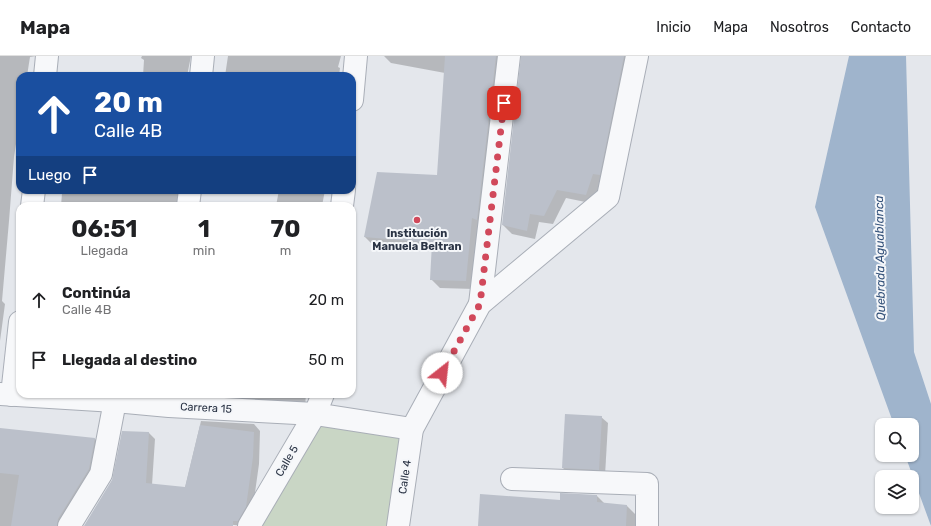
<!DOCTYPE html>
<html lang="es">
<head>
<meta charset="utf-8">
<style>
  body { margin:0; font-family:Rubik,sans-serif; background:#f6f6f6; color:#202124; height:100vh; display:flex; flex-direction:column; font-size:15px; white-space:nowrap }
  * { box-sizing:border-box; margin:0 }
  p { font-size:13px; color:#757577 }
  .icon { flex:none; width:22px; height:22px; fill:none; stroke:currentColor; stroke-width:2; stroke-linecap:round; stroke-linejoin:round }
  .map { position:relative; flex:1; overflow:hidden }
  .drawer { position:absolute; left:16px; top:146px; width:340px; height:196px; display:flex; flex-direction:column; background:#fff; border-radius:12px; box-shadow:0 1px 3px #0004 }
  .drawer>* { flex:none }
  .hud { position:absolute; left:16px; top:16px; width:340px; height:122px; border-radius:12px; box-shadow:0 1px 3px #0004; background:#1a4fa0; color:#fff; overflow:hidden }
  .buttons { position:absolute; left:875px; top:362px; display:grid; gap:8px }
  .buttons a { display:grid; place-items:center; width:44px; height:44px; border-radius:8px; background:#fff; box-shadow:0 1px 3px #0004; font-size:20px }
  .pin { position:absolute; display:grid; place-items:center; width:34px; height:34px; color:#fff; margin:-17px; border-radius:8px; box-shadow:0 2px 6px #0006 }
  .me { position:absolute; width:44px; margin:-22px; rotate:29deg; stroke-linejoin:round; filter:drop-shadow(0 0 3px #0008) }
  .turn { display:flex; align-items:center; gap:14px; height:84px; padding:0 12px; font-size:18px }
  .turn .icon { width:52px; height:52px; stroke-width:2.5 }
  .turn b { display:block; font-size:28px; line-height:34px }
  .then { display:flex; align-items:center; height:38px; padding:0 12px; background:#0003; gap:8px; font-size:15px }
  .eta { display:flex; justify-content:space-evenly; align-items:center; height:68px; text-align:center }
  .eta b { font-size:24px; font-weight:700; line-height:28px }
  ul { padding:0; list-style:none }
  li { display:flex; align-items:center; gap:12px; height:60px; padding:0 12px }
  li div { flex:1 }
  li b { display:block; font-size:15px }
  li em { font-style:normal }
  header { display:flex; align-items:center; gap:24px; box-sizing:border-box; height:56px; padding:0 20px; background:#fff; border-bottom:1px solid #e0e0e0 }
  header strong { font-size:19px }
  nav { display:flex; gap:22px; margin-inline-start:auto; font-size:14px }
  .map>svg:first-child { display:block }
  .green { fill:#c9d6c5 }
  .water { fill:#9fb4cc }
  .shadow { fill:#0003 }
  .building { fill:#bbc0ca }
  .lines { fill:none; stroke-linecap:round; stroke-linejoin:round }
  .street-casing { stroke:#a9aeb7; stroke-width:24 }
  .street { stroke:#f7f8fa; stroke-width:22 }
  .route { stroke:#d1495b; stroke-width:7; stroke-dasharray:0 12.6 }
  .poi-dot { fill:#d1495b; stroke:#f4f6f9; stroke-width:1.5 }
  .labels { text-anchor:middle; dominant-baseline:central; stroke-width:4; stroke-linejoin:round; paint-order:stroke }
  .poi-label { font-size:11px; font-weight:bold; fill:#2b3445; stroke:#f4f6f9 }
  .street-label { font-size:11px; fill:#2b3445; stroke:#f4f6f9 }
  .water-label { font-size:12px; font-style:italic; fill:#34527a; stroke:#f4f6f9 }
</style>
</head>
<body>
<header>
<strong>Mapa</strong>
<nav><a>Inicio</a><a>Mapa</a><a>Nosotros</a><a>Contacto</a></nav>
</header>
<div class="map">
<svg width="931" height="470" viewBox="0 0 931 470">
  <rect width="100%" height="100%" fill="#e4e7ec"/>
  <!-- green -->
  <polygon class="green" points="316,367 410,374 397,470 258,470"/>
  <!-- water -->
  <polygon class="water" points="849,0 906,0 914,296 931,348 931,470 905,399 912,399 912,369 894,369 815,151"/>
  <!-- shadow -->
  <g class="shadow">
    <polygon points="0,0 36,0 30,1 27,20 20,20 20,62 14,101 9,165 2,245 5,248 0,285"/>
    <polygon points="142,0 191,0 187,20 143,20 144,4 141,2"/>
    <polygon points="228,0 341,0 338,11 340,12 339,20 225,20"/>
    <polygon points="384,0 509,0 474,233 440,232 431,223 433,195 374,190 365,181 438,120 445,17 391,7"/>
    <polygon points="522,0 637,0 595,148 566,142 553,168 539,166 535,183 512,178 503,169"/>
    <polygon points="54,134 186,134 183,150 61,150 62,137 56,137"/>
    <polygon points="279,134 325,134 322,150 276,150"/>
    <polygon points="192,338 306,338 305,351 214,346 208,340"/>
    <polygon points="601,361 608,367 605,420 569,418 563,412"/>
    <polygon points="201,365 254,368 260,375 259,408 252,458 245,470 223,468 223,470 85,470 113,425 123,376 149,377 155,383 152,429 185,432"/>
    <polygon points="0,373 95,383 101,389 95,420 64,470 0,470"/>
    <polygon points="597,440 605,448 627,450 637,460 637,470 479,470 561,445"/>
  </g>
  <!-- building -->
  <g class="building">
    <polygon points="445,0 496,0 477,164 472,162 466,225 430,224 432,187 364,181 377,116 437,119"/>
    <polygon points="521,0 624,0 600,119 593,118 586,139 557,134 544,160 530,158 527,175 502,169"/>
    <polygon points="565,358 602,360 599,414 562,412"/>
    <polygon points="200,369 254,376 253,401 246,451 238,465 233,465 233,470 84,470 112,424 122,375 149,376 146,427 185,431"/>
    <polygon points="0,372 95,382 89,413 58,463 57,470 11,470 19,419 0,417"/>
    <polygon points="560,437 597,439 597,446 627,449 626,470 478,470 480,438 560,444"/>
  </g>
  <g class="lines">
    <defs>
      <g id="street">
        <polyline points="45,20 47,0"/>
        <polyline points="201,20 203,0"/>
        <polyline points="352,44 356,0"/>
        <polyline points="32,150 34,134"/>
        <polyline points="188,150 190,134"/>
        <polyline points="342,150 344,134"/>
        <polyline points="480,248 509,0"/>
        <polyline points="0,338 115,345 169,350 315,358 412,373"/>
        <polyline points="12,339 20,266"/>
        <polyline points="512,423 647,428 647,470"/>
        <polyline points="69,470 101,418 115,345"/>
        <polyline points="249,470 315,358 323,338"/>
        <polyline points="398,470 412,373 480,248 608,141 637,0"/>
      </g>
    </defs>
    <!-- street casing -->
    <use href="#street" class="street-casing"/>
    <!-- street -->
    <use href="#street" class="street"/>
  </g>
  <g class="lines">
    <!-- route -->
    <polyline class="route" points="442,317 480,248 504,47"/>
  </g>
  <!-- markers -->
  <circle class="poi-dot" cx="417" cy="164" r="4"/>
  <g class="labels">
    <!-- poi labels -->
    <g class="poi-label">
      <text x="417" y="177">Institución<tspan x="417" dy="13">Manuela Beltran</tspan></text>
    </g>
    <!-- street labels -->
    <g class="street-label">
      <text transform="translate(206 352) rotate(3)">Carrera 15</text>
      <text transform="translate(287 405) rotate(-60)">Calle 5</text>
      <text transform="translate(405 421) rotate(-82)">Calle 4</text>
    </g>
    <!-- water labels -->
    <g class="water-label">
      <text transform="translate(880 202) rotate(-91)">Quebrada Aguablanca</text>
    </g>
  </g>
</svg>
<div class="buttons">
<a><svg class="icon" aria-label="search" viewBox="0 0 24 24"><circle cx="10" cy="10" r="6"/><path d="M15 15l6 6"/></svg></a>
<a><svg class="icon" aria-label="layers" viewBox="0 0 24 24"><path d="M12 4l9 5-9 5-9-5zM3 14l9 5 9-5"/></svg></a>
</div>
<div class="pin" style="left:504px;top:47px;background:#d93025"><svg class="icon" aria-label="arrive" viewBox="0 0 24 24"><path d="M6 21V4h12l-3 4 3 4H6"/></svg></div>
<svg class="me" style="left:442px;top:317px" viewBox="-20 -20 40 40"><circle r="19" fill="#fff"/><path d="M0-13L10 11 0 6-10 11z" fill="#d1495b"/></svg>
<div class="hud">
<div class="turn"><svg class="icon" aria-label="ahead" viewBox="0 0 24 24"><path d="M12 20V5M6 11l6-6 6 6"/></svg><div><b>20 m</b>Calle 4B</div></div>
<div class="then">Luego<svg class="icon" aria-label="arrive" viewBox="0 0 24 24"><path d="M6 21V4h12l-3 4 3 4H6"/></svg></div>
</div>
<section class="drawer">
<div class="eta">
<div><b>06:51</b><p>Llegada</p></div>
<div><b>1</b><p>min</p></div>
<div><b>70</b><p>m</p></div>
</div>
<ul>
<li><svg class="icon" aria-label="ahead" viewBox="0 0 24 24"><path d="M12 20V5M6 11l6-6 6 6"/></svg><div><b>Continúa</b><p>Calle 4B</p></div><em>20 m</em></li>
<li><svg class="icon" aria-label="arrive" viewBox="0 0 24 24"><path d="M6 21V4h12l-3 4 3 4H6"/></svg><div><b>Llegada al destino</b></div><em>50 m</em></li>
</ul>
</section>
</div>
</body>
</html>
